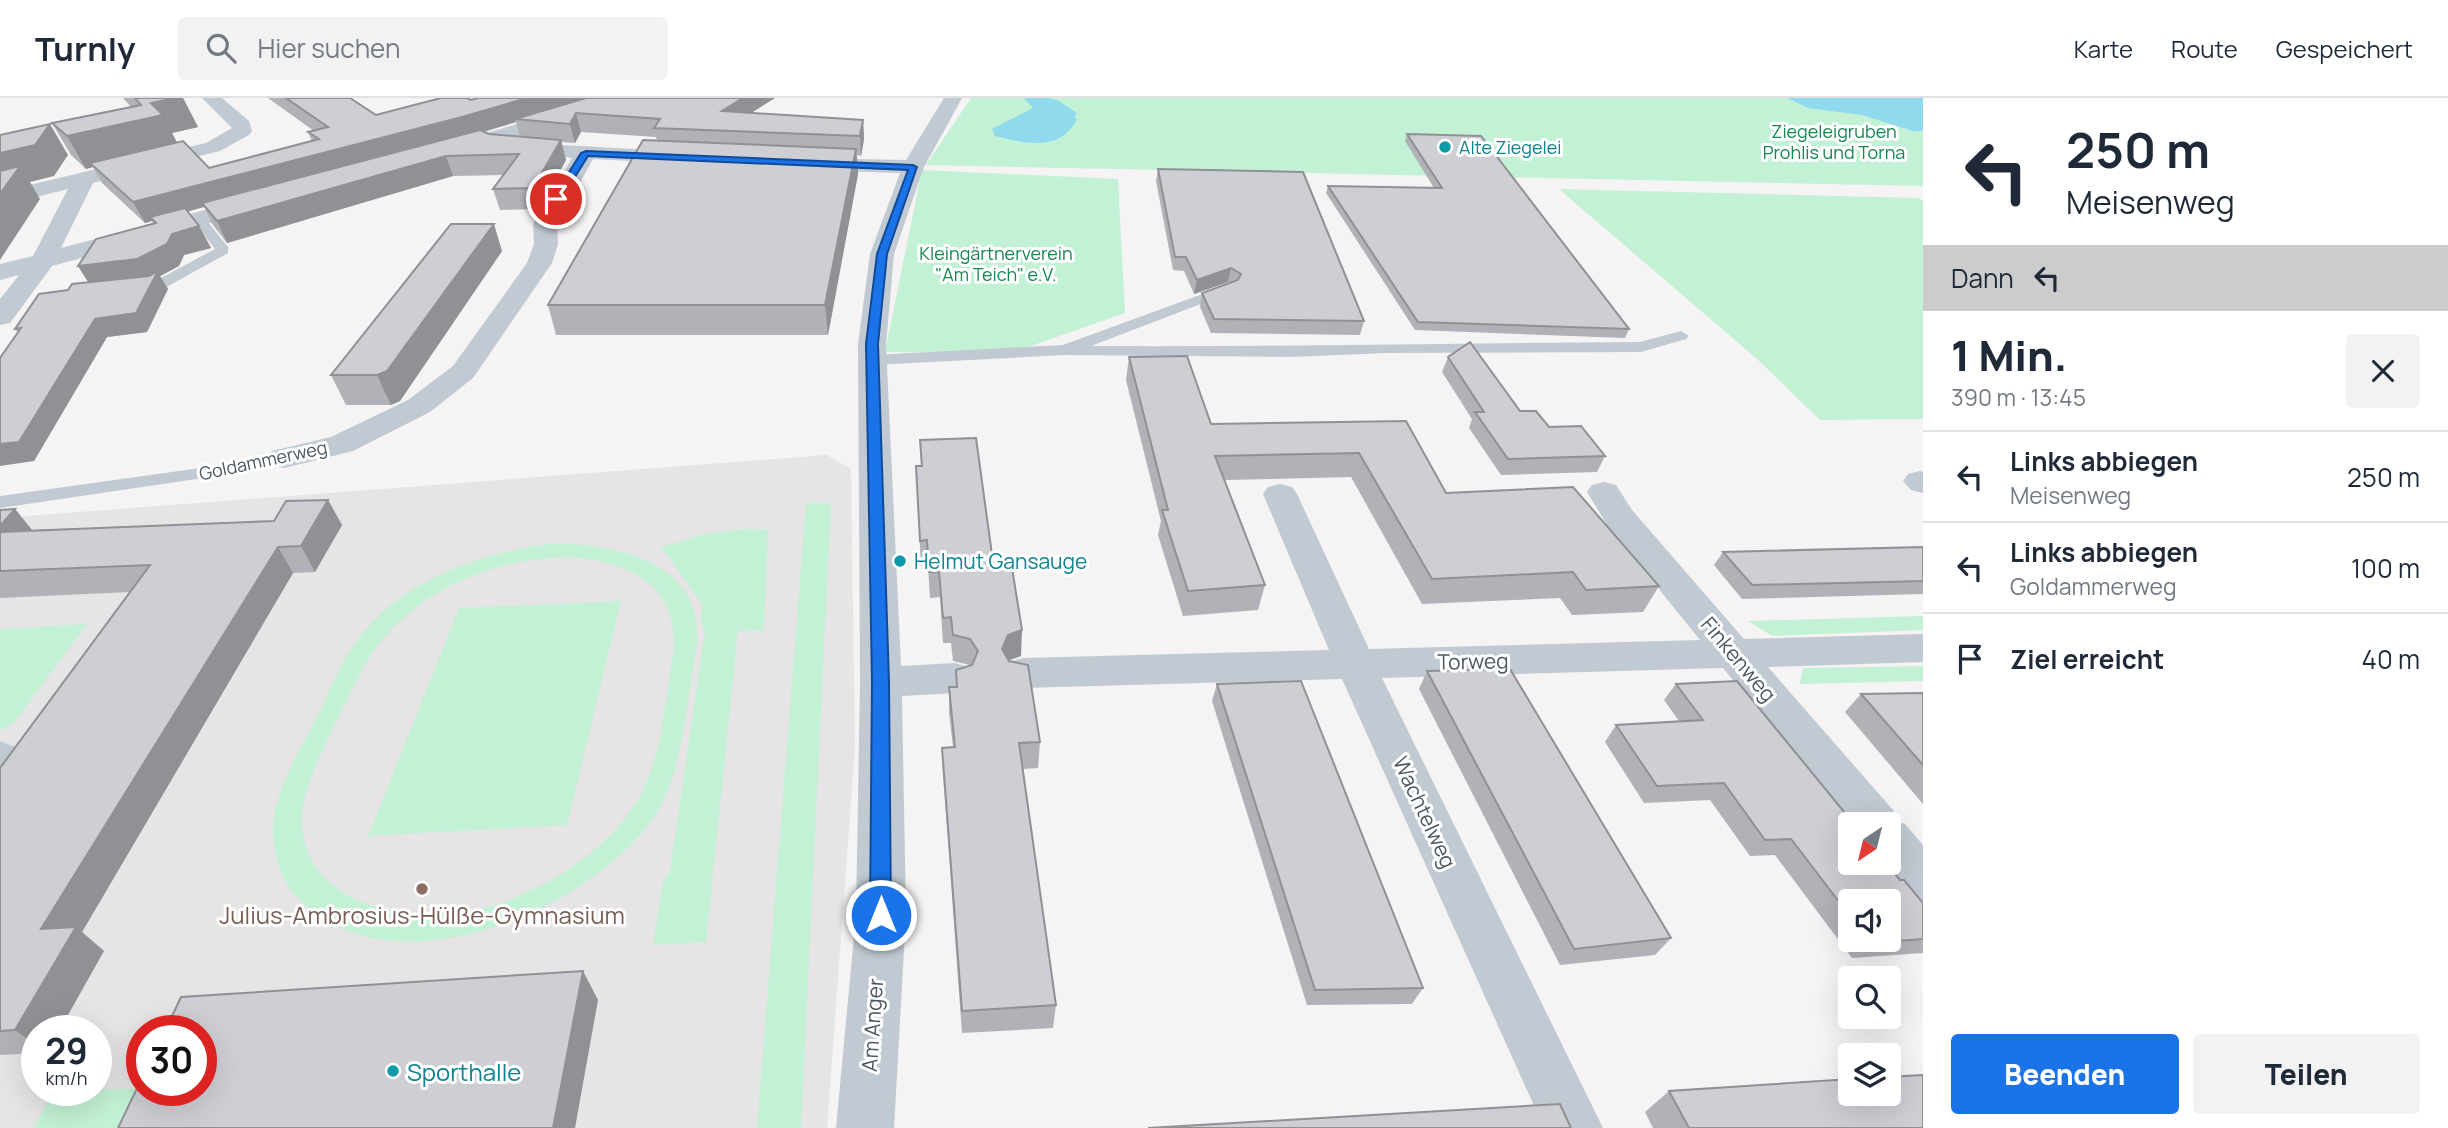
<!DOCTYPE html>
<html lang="de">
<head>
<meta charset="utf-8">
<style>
  body { margin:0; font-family:Manrope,sans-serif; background:#f2f2f3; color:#1f2937; height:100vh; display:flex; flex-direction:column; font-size:26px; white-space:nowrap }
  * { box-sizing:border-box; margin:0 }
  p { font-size:23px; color:#747a83 }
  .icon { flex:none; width:38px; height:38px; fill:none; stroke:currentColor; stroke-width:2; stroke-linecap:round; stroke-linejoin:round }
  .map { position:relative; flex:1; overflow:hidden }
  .drawer { display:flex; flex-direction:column; background:#fff; width:525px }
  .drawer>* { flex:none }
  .top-card { background:#fff; color:#1f2937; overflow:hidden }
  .needle { width:46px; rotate:215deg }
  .buttons { position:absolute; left:1838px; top:714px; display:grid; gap:14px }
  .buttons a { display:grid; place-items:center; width:63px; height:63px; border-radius:7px; background:#fff; box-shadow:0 7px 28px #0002; font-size:35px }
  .speed { position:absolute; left:21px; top:917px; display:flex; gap:14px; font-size:35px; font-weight:700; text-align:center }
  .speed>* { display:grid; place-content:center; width:91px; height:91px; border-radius:50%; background:#fff; box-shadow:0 7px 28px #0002; line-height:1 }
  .speed small { font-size:18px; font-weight:400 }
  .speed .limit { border:10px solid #d22; background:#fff; color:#111 }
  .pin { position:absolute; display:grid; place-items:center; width:60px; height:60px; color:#fff; margin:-30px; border:4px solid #fff; border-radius:50%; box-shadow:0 2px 7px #0007 }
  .me { position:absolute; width:77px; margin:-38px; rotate:0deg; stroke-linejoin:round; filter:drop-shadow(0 0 5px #0008) }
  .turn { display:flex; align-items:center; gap:24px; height:147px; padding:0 28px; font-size:32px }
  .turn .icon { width:91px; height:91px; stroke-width:2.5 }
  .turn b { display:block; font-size:49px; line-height:60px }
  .then { display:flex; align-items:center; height:66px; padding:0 28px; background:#0003; gap:14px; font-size:26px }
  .round { display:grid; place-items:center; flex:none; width:74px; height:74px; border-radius:7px; background:#f2f2f3 }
  .summary { display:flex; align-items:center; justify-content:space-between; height:119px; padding:0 28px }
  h1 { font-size:42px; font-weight:800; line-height:52px }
  .cta { display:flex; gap:14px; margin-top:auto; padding:14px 28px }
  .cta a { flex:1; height:80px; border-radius:7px; background:#1a73e8; color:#fff; font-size:28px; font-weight:800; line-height:80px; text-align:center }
  .cta a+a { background:#f2f2f3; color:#1f2937 }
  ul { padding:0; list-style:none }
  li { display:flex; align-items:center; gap:21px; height:91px; padding:0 28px; border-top:2px solid #e0e1e3 }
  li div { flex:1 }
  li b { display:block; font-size:26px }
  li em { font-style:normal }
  header { display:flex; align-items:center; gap:42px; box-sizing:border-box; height:98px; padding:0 35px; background:#fff; border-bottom:2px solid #e0e1e3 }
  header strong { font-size:33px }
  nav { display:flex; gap:38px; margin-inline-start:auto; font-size:24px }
  .search { width:490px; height:63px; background:#f2f2f3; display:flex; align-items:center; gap:18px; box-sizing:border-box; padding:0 24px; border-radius:7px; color:#747a83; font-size:26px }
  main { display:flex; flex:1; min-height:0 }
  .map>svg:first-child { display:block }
  .education { fill:#e6e4e5; fill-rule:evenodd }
  .green { fill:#c3f1d5; fill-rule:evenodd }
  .water { fill:#90daee }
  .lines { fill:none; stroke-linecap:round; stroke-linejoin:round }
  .lane { fill:#c1cad2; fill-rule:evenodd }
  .street { fill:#c1cad2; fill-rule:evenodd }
  .wall { fill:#b0b2b7; fill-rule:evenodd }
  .shaded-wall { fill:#909195 }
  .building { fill:#cdcfd5; stroke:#909195; stroke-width:2 }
  .route { fill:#1a73e8; stroke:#114b97; stroke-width:2 }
  .culture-dot { fill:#0f9aa8; stroke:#fff; stroke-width:2.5 }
  .education-dot { fill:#8d6e63; stroke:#fff; stroke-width:2.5 }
  .labels { text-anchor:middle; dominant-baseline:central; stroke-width:6; stroke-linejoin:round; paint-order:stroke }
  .far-park-label { font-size:18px; fill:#17864f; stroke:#fff }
  .far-culture-label { font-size:18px; fill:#0d838f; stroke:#fff; text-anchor:start }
  .far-street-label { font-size:18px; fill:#4a5661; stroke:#fff }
  .culture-label { font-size:21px; fill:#0d838f; stroke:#fff; text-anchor:start }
  .street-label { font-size:21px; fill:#4a5661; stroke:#fff }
  .near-education-label { font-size:24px; fill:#785e54; stroke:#fff }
  .near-culture-label { font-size:24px; fill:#0d838f; stroke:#fff; text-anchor:start }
</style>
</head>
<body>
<header>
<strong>Turnly</strong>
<div class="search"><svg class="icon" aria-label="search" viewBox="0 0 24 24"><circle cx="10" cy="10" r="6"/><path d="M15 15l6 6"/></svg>Hier suchen</div>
<nav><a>Karte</a><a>Route</a><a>Gespeichert</a></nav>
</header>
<main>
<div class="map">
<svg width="1923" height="1030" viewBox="0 0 1923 1030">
  <rect width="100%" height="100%" fill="#f5f3f3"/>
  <!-- education -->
  <path class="education" d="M827,357L851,371L855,649L827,1030H0V420ZM37,933H96V992H37ZM142,933H201V992H142Z"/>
  <!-- green -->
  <g class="green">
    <polygon points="971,0 1923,0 1923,88 926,67"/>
    <polygon points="922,72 1118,81 1125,215 1011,255 885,254"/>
    <polygon points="1559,91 1918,100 1923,103 1923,321 1820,322 1756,260"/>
    <polygon points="806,405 831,405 801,1030 757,1030"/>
    <polygon points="745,431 768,432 764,532 738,533 706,844 653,847 663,784 670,773 705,534 701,524 702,506 661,449 704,436"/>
    <path d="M558,445C622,448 704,465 697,547C687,600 683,678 652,722C585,816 385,899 294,796C280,780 272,750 273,729C275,690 301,651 318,617C330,592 340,566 356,544C369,526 385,510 403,498C451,466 502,451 558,445ZM569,459C627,464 676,483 674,550C665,601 662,670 631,712C600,756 553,785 504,804C433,831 296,817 302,715C304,679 349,600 366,564C411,494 487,461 569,459Z"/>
    <polygon points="621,503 567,727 368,738 459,510"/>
    <polygon points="1923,518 1923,532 1772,538 1748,523"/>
    <polygon points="87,526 14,625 0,633 0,531"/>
    <polygon points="1923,568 1923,583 1800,586 1803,570"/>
    <polygon points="142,990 139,1030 33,1030 53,994"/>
  </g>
  <!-- water -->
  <g class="water">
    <path d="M1024,0H1049L1059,3L1077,15L1074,19L1077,21C1060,55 1024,45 995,38L992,31L1033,10Z"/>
    <polygon points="1787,0 1923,0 1923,33 1913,33 1862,17 1808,10"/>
  </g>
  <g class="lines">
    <!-- lane -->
    <g class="lane">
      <polygon points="198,117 203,118 228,149 228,155 159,193 134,195 134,189 150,186 215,151 192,121"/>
      <path d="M1227,187L1234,191L1232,194L1091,248C1274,249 1457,245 1640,244L1681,233L1689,238L1686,241L1641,254L1387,255L1290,259L1065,257L873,267L865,262L873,257L1063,247Z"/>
      <polygon points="284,355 293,360 290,364 258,372 0,410 0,398 257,362"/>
      <polygon points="0,643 18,650 22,657 9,678 0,681"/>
    </g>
    <!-- street -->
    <g class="street">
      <polygon points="202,0 222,0 249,23 252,33 249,37 220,53 93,85 61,150 258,98 266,100 269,105 266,110 52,168 10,225 0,227 0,201 19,177 0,182 0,166 33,158 68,91 0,108 0,94 206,45 232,30"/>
      <polygon points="603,0 632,0 630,4 458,56 444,56 441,52 444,48"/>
      <polygon points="944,0 962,0 924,69 894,156 886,246 901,568 955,565 969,569 975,580 969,591 955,595 902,598 906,817 894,1030 836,1030 856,817 860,584 858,246 870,156 900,75 806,72 798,71 795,66 798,61 806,60 906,62"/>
      <polygon points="562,47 687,54 694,56 698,60 694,64 687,66 593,61 557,126 558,146 552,165 473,280 430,314 353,353 284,370 272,367 268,360 272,353 331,339 408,302 453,268 527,165 534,146 533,126 572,60 555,57 552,53 555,49"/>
      <polygon points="1920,373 1923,374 1923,395 1911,392 1903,383 1908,376"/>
      <polygon points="1604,384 1616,387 1632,412 1744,541 1923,536 1923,564 1768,569 1893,712 1899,724 1905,726 1923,747 1923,803 1906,797 1880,765 1888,765 1888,726 1850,726 1723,570 1382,580 1603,1030 1544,1030 1342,581 1023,590 1009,586 1003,575 1009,564 1023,560 1329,552 1263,396 1268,389 1280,386 1292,389 1297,396 1369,551 1700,542 1607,427 1587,394 1592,387"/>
    </g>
  </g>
  <!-- wall -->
  <g class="wall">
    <path d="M123,0H183L198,29L172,35L177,44L209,70L312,43L308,34L314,33L268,0H350L376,17L471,2L752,15L863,22L864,41L861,58L857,57L858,76L828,237H556L548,207L657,42L656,39L581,34L575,45L561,44L566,62L539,111L500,112L493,91L504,77L453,78L227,145L213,127L204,109L188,113L199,128L211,150L184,157L179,168L160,178L168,191L147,234L107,239L34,363L18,235L15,231L68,192L89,185L78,168L153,125L152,123L145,125L102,85L93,69L86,71L71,57L52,25L131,9ZM516,24L520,39L489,36L484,34Z"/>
    <polygon points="1407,36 1629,231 1625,240 1415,232 1326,95 1328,88 1434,90 1405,43"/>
    <polygon points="1158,71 1364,223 1360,237 1211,235 1200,209 1202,195 1230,185 1228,184 1194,196 1184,173 1173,172 1156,83"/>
    <polygon points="502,153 400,303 391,307 346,307 331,277"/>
    <polygon points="1129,259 1211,326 1406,323 1446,395 1659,488 1643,514 1572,517 1560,500 1422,506 1351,379 1225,382 1265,487 1258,512 1183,518 1158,437 1161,423 1126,282"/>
    <polygon points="1448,259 1520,313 1549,329 1605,358 1597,374 1501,377 1469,330 1472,321 1442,274"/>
    <polygon points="920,342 994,471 1021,558 1009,562 1040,644 1038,670 1023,671 1056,907 1053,930 962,935 943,675 942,650 953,649 949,615 949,589 956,589 956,572 970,567 953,563 951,545 943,545 940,499 930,500 928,468 921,468 916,368 921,368"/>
    <polygon points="328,402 342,427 315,474 293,475 82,834 104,853 37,933 37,955 0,957 0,670 130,494 0,500 0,412 15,411 32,432 274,423"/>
    <polygon points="1923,449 1923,496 1742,501 1714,467 1723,454"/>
    <polygon points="1427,573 1671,840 1655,857 1560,867 1419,591"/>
    <polygon points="1217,586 1423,890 1412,906 1307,907 1212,603"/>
    <path d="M1676,586L1900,782L1923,805V855L1852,860L1775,757L1750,758L1710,702L1644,705L1605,644L1616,627L1679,623L1664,602ZM1850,803L1888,842H1850Z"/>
    <polygon points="1923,595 1923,706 1845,614 1861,596"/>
    <polygon points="1669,993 1923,1030 1653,1030 1645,1014"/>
  </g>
  <!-- shaded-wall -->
  <g class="shaded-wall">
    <polygon points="176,0 183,0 198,29 172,35 179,49 90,65 93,69 86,71 67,38 151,5"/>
    <polygon points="527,0 594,0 515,21 516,24 468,38 202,105 204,109 154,123 150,119 152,123 145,125 133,104"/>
    <polygon points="743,0 775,0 724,32 722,13"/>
    <polygon points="576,15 581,34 575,45 570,26"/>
    <polygon points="863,22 864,41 861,58 860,38"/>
    <polygon points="50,26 68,57 54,78 30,84 40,101 0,162 0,55"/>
    <polygon points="561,42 566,62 539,111 533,90"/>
    <polygon points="856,51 858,76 828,237 825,207"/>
    <polygon points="446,58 453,78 227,145 217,123"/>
    <polygon points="494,126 502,153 400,303 391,307 377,277"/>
    <polygon points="199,128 211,150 184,157 179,168 160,178 168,191 147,234 107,239 34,363 0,368 0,346 92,190 78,168 172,136"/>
    <polygon points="1231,170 1228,184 1194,196 1197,182"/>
    <polygon points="328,402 342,427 315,474 301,448"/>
    <polygon points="15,411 36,437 0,441 0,428"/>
    <polygon points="278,449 293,475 82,834 104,853 59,933 37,933 37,948 15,932 41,831"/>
    <polygon points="1022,532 1021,558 1007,563 1002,551 1008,537"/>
    <polygon points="583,873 598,902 575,1030 553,1030"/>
  </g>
  <!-- building -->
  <g class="building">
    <polygon points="135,0 176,0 151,5 163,17 67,38 52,25 141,7"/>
    <polygon points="286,0 350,0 376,17 441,0 467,0 471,2 478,0 527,0 462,19 133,104 90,65 183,43 209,70 319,41 308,34 328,29"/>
    <polygon points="586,0 743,0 722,13 863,22 860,38 654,30 660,21 576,15 570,26 515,21"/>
    <polygon points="50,26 35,47 0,55 0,37"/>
    <polygon points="480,32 489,36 561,42 533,90 493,91 519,56 446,58 217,123 202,105"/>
    <polygon points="1407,36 1481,38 1629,231 1418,224 1328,88 1442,90"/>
    <polygon points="643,42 856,51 825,207 548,207"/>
    <polygon points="20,68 0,96 0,73"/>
    <polygon points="1158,71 1303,74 1364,223 1214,221 1202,195 1238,182 1241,176 1231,170 1197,182 1186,159 1175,159"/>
    <polygon points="185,110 199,128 172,136 167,146 137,161 78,168 96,141 156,125 150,119"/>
    <polygon points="451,126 494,126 387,273 377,277 331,277"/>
    <polygon points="158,173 136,215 95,221 19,344 0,346 0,260 21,230 15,231 39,196 68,192 72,186 149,178"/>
    <polygon points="1470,244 1520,313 1536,313 1549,329 1581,328 1605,358 1508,361 1475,314 1484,314 1448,259"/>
    <polygon points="1187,258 1211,326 1406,323 1446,395 1573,389 1659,488 1586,492 1573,474 1432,481 1359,355 1215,358 1265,487 1188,493 1162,412 1168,412 1129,259"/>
    <polygon points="976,340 994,471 1012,470 1022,532 1008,537 1002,551 1009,563 1028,567 1040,644 1019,645 1056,907 962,913 942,650 955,649 949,589 957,589 956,572 972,567 978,553 970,541 953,537 951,519 943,520 939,474 929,474 927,442 920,443 916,368 922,368 920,342"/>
    <polygon points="328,402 301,448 278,449 41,831 76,829 15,932 0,933 0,670 150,467 0,473 0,434 274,423 286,403"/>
    <polygon points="15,411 0,428 0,412"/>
    <polygon points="1923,449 1923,483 1752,487 1723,454"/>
    <polygon points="1510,571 1671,840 1574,851 1427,573"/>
    <polygon points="1301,583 1423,890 1315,892 1217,586"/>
    <polygon points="1737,583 1854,726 1850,726 1850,765 1886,765 1900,782 1904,782 1923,805 1923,841 1870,845 1868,842 1888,842 1888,803 1850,803 1850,818 1791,741 1765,742 1724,685 1657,688 1616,627 1703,622 1676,586"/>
    <polygon points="1923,595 1923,667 1861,596"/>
    <polygon points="583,873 553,1030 118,1030 142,980 142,992 201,992 201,933 165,933 181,899"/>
    <polygon points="1923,977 1923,1030 1689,1030 1669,993 1850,981 1850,996 1888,996 1888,979"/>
    <polygon points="1560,1006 1571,1030 1148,1030"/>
  </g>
  <!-- route -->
  <polygon class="route" points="586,53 913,67 917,69 887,156 878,246 889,584 891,817 888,823 881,826 873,823 870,817 872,584 866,246 877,156 908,72 588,58 560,103 553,103 552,101 581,55"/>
  <!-- markers -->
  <g class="culture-dot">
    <circle cx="1445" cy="49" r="7"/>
    <circle cx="900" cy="463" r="7"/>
    <circle cx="393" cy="973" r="7"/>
  </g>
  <circle class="education-dot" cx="422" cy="791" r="7"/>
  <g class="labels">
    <!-- far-park labels -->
    <g class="far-park-label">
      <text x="1834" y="33">Ziegeleigruben<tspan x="1834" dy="21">Prohlis und Torna</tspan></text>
      <text x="996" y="155">Kleingärtnerverein<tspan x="996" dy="21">"Am Teich" e.V.</tspan></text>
    </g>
    <!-- far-culture labels -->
    <g class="far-culture-label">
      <text x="1459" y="49">Alte Ziegelei</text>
    </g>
    <!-- far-street labels -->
    <g class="far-street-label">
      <text transform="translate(263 362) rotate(-12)">Goldammerweg</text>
    </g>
    <!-- culture labels -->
    <g class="culture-label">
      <text x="914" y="463">Helmut Gansauge</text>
    </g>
    <!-- street labels -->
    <g class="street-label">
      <text transform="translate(1739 561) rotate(50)">Finkenweg</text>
      <text transform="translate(1473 563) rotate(-1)">Torweg</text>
      <text transform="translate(1425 714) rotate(65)">Wachtelweg</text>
      <text transform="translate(872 927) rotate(-86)">Am Anger</text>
    </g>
    <!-- near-education labels -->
    <g class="near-education-label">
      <text x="422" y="816">Julius-Ambrosius-Hülße-Gymnasium</text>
    </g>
    <!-- near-culture labels -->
    <g class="near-culture-label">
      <text x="407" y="973">Sporthalle</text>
    </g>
  </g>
</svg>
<div class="buttons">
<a><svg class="needle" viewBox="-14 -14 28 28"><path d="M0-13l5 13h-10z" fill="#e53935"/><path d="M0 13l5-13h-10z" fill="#747a83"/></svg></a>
<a><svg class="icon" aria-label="sound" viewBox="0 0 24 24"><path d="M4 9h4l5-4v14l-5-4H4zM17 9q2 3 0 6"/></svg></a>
<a><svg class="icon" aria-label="search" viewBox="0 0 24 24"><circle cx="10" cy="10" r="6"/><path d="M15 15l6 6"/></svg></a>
<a><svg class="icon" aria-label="layers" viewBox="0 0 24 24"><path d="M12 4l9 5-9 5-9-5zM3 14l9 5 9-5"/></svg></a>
</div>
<div class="speed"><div>29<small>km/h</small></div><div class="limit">30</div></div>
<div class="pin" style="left:556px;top:101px;background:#d93025"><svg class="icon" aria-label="arrive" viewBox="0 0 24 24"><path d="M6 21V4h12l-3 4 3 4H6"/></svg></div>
<svg class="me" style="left:881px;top:817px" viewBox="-20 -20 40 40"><circle r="17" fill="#1a73e8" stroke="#fff" stroke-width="3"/><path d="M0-11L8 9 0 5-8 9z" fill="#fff"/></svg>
</div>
<section class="drawer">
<div class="top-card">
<div class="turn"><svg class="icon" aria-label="left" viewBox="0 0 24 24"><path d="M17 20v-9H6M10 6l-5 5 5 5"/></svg><div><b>250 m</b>Meisenweg</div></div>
<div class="then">Dann<svg class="icon" aria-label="left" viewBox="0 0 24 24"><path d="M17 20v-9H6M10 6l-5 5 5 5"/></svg></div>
</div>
<div class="summary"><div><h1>1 Min.</h1><p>390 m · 13:45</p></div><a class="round"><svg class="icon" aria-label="close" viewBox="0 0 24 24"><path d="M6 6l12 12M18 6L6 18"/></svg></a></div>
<ul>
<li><svg class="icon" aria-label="left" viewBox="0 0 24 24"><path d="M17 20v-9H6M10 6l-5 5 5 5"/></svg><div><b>Links abbiegen</b><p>Meisenweg</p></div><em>250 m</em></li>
<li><svg class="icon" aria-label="left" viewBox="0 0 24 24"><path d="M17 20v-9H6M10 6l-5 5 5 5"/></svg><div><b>Links abbiegen</b><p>Goldammerweg</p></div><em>100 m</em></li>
<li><svg class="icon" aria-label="arrive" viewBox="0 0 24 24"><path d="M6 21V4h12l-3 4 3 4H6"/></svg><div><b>Ziel erreicht</b></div><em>40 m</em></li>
</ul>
<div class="cta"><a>Beenden</a><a>Teilen</a></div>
</section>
</main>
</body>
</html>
